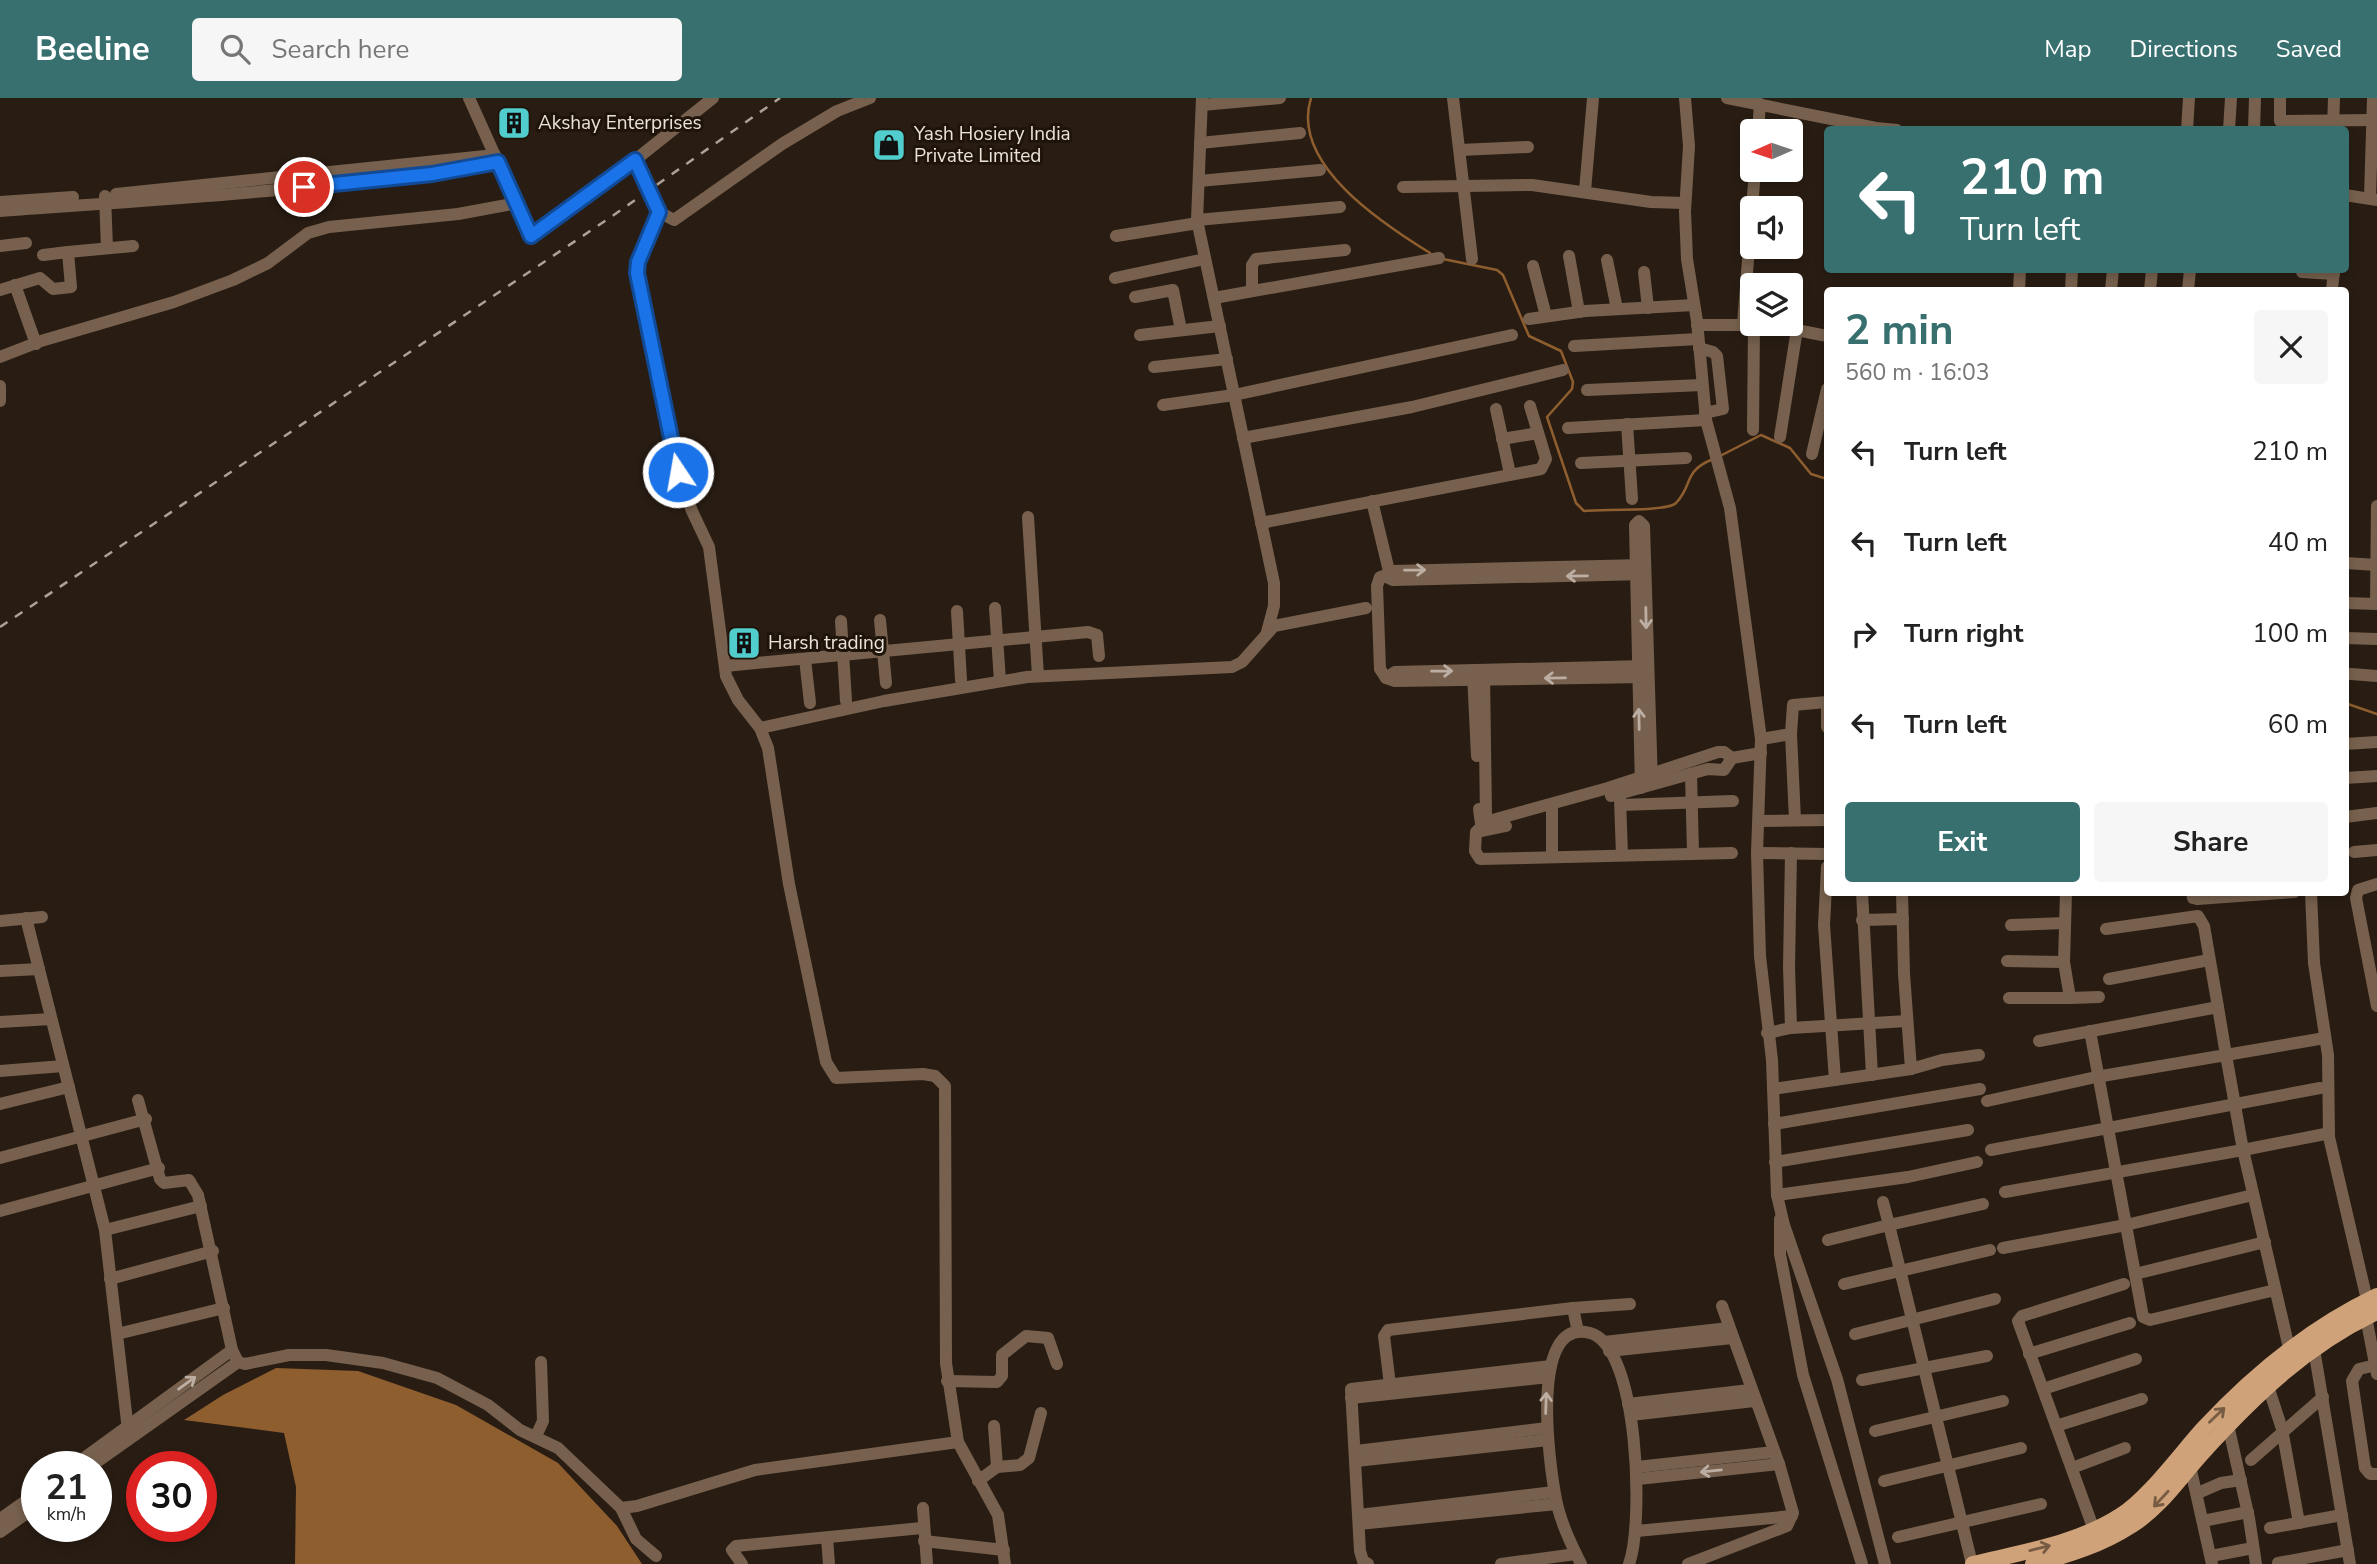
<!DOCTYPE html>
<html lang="en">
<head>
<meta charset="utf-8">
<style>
  body { margin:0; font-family:"Nunito Sans",sans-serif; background:#f6f6f6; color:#222; height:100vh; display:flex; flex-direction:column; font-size:26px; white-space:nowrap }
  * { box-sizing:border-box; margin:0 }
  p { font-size:23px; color:#767676 }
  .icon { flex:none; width:38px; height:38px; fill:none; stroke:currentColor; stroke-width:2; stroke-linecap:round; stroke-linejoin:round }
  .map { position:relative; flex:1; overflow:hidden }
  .sheet { position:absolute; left:1824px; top:189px; width:525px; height:609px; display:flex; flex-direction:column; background:#fff; border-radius:7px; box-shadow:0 4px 10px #0003 }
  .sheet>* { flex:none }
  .banner { position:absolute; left:1824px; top:28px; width:525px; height:147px; border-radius:7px; box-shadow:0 4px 10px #0003; background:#386f6f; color:#fff; overflow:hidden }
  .needle { width:46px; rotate:267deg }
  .controls { position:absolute; left:1740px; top:21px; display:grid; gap:14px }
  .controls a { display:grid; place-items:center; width:63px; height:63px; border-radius:7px; background:#fff; box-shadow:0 4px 10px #0003; font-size:35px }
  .speed { position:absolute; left:21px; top:1353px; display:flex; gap:14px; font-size:35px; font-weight:700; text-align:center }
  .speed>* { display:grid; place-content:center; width:91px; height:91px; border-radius:50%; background:#fff; box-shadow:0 4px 10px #0003; line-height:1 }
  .speed small { font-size:18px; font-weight:400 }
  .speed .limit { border:10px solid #d22; background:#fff; color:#111 }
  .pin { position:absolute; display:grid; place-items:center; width:60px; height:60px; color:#fff; margin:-30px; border:4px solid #fff; border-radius:50%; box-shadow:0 2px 7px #0007 }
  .me { position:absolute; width:77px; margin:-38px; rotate:348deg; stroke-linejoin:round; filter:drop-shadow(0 0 5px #0008) }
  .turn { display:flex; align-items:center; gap:24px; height:147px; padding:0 21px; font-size:32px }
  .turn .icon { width:91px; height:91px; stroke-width:2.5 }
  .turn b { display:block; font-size:49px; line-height:60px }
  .round { display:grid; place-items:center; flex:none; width:74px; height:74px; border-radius:7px; background:#f6f6f6 }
  .headline { display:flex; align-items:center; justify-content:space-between; height:119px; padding:0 21px }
  h1 { font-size:42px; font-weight:700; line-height:52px; color:#386f6f }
  .button { display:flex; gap:14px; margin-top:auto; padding:14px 21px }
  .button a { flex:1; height:80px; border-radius:7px; background:#386f6f; color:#fff; font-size:28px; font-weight:700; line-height:80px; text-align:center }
  .button a+a { background:#f6f6f6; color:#222 }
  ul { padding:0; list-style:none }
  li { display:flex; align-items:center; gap:21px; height:91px; padding:0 21px }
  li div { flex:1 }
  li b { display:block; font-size:26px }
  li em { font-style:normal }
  header { display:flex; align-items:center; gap:42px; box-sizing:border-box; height:98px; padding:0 35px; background:#386f6f; color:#fff }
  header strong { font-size:33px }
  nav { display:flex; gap:38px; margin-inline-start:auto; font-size:24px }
  .search { width:490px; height:63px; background:#f6f6f6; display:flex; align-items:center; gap:18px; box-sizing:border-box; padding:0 24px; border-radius:7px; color:#767676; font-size:26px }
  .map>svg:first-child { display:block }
  .water { fill:#8f5e2f }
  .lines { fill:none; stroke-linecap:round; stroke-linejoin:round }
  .stream { stroke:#8f5e2f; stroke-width:2.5 }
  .minor { stroke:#77614e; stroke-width:12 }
  .major { stroke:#cfa27a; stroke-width:16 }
  .rail { stroke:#aba29a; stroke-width:2.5; stroke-dasharray:9 9; stroke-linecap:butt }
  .oneway { stroke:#bcaea3 }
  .oneway2 { stroke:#775b42 }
  .route-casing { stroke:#114b97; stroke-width:18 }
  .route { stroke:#1a73e8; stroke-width:12 }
  .labels { text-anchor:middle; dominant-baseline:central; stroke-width:6; stroke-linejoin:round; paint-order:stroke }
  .poi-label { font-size:19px; fill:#eae2db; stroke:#1f140a; text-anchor:start }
</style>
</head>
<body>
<header>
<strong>Beeline</strong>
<div class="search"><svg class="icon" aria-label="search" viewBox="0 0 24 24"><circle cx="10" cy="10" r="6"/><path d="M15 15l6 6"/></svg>Search here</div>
<nav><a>Map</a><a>Directions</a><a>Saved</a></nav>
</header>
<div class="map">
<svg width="2377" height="1466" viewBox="0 0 2377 1466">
  <rect width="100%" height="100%" fill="#291d13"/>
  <!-- water -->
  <polygon class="water" points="276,1270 358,1273 456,1307 558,1365 617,1428 642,1466 295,1466 296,1389 284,1335 184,1322 223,1297"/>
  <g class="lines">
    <!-- stream -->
    <g class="stream">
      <path d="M1311,0C1290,66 1383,126 1430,155"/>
      <path d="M1443,161L1497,172L1503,177L1529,238L1561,253L1573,284L1572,291L1547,319L1576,405L1584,413C1601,411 1667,414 1676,405C1694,386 1682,374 1713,361"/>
      <polyline points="1720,358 1761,337 1790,350 1811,376 1827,381"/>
      <polyline points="2345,605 2377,616"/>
    </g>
    <!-- minor -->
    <g class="minor">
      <polyline points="469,0 531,138 610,82 713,0"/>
      <polyline points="1202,0 1197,122 1274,485 1274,508 1267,534"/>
      <polyline points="1453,0 1472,161"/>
      <polyline points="1685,0 1689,48 1685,113 1687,161 1697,223 1706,322 1730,410 1761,641 1757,755 1760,858 1772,962 1777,1097 1784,1127 1837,1281 1885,1466"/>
      <polyline points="1727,0 1876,30 1897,32"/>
      <polyline points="2280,0 2280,23 2372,22"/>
      <polyline points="1202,7 1280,0"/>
      <polyline points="2333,31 2334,0"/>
      <polyline points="2187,32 2189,0"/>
      <polyline points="2229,32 2231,0"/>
      <polyline points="2254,32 2255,0"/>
      <polyline points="1758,33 1760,6"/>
      <polyline points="1200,45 1300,35"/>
      <polyline points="1460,52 1528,49"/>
      <polyline points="635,63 659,114 674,122 782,46 837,13 870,0"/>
      <polyline points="1199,83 1320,72"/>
      <polyline points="1403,89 1532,87 1651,104 1685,105"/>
      <polyline points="1585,93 1593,0"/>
      <polyline points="116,96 495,57"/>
      <polyline points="2345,97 2377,102"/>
      <polyline points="105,98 107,150"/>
      <polyline points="2370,100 2373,0"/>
      <polyline points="0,104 73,99"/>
      <path d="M0,113C166,101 334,92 498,64"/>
      <polyline points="659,114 638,164 642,206 678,374 692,413 709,449 726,578 738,602 760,630 768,650 789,786 826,964 836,980 923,976 935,978 945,988 946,1265 958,1344 998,1417 1005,1466"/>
      <polyline points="1197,122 1340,109"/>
      <polyline points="1116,138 1198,125"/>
      <polyline points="0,148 26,145"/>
      <polyline points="43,157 68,154"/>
      <polyline points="1569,158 1579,214"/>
      <polyline points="1607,162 1617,211"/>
      <polyline points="1533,168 1546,218"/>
      <polyline points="1644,174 1648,210"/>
      <polyline points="2302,174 2334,176"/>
      <polyline points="1115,180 1205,161"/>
      <polyline points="15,187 36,246"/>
      <polyline points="0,192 40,180 53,191 71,189 68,154 133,148"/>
      <polyline points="2019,192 2020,172"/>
      <polyline points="2071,192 2072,172"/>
      <polyline points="2111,192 2113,172"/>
      <polyline points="2150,192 2152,172"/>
      <polyline points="2188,192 2190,172"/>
      <polyline points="2332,192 2334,172"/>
      <polyline points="1252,193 1252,167 1256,161 1345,152"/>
      <polyline points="1135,199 1173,192 1181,232"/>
      <polyline points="1214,200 1439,160"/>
      <polyline points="1529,221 1585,213 1694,207"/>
      <polyline points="1743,226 1755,72"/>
      <polyline points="1697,227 1771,227 1827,238"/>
      <polyline points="1140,237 1220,228"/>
      <polyline points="1574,248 1698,241"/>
      <polyline points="1699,250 1713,254 1717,258 1723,311 1705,315"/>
      <polyline points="0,259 41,243 174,204 233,182 268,165 308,135 329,129 458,116 517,105"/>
      <polyline points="1154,269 1227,261"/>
      <polyline points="0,288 0,303"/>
      <polyline points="1587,292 1702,287"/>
      <polyline points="1163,307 1234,297 1512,237"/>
      <polyline points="1496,311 1510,376"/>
      <polyline points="1627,326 1632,401"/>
      <polyline points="1568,330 1706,322"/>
      <polyline points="1753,332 1754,227"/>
      <polyline points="1780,339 1797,231"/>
      <polyline points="1243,340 1412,309 1563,272"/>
      <polyline points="1502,341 1538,335"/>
      <polyline points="1812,356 1827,291"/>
      <polyline points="1581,365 1686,360"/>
      <polyline points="1372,403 1389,473"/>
      <polyline points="1028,419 1038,578"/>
      <polyline points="1261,425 1541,371 1546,361 1530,308"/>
      <polyline points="2345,465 2377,467"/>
      <polyline points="1644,467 1393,473 1384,478 1393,482 1645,476"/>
      <polyline points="1384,478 1380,479 1377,488 1380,571 1386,580"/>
      <polyline points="2345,505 2377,506"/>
      <polyline points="2376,506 2377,408"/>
      <polyline points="995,510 1000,583"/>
      <polyline points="957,513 961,582"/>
      <polyline points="880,522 886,585"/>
      <polyline points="841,523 846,603"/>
      <polyline points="2345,540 2377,541"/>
      <polyline points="805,561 810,605"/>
      <polyline points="725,568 1088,534 1097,537 1099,558"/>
      <polyline points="1484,573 1486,719 1489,723 1608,690 1718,654 1724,654 1732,660 1761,655"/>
      <polyline points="1473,575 1477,658"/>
      <polyline points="2351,576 2377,578"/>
      <polyline points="1644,579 1395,583 1386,580 1395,574 1646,568"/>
      <polyline points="1827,604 1827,629"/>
      <polyline points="760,630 884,603 1027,579 1232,569 1242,564 1274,528 1366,510"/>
      <polyline points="1791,636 1795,722"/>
      <polyline points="1761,641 1791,636 1793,607 1827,604"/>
      <polyline points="2345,646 2377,644"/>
      <polyline points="1691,676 1693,755"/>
      <polyline points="2345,680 2377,678"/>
      <polyline points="1641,690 1635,427 1639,423 1644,428 1652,686"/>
      <polyline points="1611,698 1708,671 1724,672 1732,660"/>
      <polyline points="1620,701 1622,757"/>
      <polyline points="1552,707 1552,759"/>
      <polyline points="1621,707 1733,703"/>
      <polyline points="1479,711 1482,733 1506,728"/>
      <polyline points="2345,719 2377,715"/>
      <polyline points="1759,723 1827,722"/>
      <polyline points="1480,730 1476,734 1475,753 1480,761 1732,755"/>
      <polyline points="2354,754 2377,752"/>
      <polyline points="1757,755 1827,756"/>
      <polyline points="1791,755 1789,869 1791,930"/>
      <polyline points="1827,769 1824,827 1835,982"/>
      <polyline points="2377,786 2358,792 2356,800 2377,908"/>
      <polyline points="1862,794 1872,977"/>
      <polyline points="2192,794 2193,800 2197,801 2294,794"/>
      <polyline points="2311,794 2314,865 2328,957 2329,1039 2367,1202"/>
      <polyline points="26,820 105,1132 129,1341"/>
      <polyline points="1862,822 1903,821"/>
      <polyline points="0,823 42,819"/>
      <polyline points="2011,827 2065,825"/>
      <polyline points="2106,831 2198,818 2204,828 2218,909"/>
      <polyline points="2007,863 2064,864"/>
      <polyline points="0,873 39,871"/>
      <polyline points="2109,881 2209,862"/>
      <polyline points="2009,900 2070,900 2064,864 2066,794"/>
      <polyline points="2070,900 2099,899"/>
      <polyline points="0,924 51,921"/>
      <polyline points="2090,933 2143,1219 2150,1222 2275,1192"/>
      <polyline points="1767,935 1791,930 1907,923"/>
      <polyline points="2319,941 2226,957 2243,1052 2325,1036"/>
      <polyline points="1911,971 1942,962 1979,957"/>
      <polyline points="0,973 63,968"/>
      <polyline points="1773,991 1911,971 1904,876 1902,794"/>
      <polyline points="138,1002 160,1081 164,1085 189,1082 198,1097 232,1252 238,1264 245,1266 289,1257 326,1257 383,1265 437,1280 488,1307 520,1332 558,1350 621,1410 637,1408 755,1372 958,1344"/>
      <polyline points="1987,1003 2096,979 2226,957 2218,909 2039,943"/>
      <polyline points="0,1006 69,989"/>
      <polyline points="1774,1026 1980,991"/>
      <polyline points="1991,1052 2320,990"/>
      <polyline points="0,1060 146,1021"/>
      <polyline points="1775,1064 1968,1032"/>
      <polyline points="2005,1094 2243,1052 2289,1250"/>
      <polyline points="1777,1097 1908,1079 1977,1064"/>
      <polyline points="1883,1104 1889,1127 1983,1106"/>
      <polyline points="0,1113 159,1070"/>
      <polyline points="1780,1121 1780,1156 1803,1277 1862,1466"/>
      <polyline points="105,1132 201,1108"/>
      <polyline points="1828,1142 1889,1127 1972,1466"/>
      <polyline points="2003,1150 2126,1127 2253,1097"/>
      <polyline points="2135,1176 2265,1144"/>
      <polyline points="110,1181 213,1153"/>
      <polyline points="1844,1186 1990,1152"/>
      <polyline points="1573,1210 1630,1206"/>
      <polyline points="2366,1219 2377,1276"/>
      <polyline points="117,1236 224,1210"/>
      <polyline points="1855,1236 1995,1201"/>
      <polyline points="1604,1244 1729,1230"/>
      <polyline points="2313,1245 2350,1466"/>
      <polyline points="1609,1253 1732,1240"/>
      <polyline points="2029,1256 2130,1225"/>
      <polyline points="2376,1267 2359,1271 2352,1283 2365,1370 2370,1376 2377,1376"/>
      <polyline points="1862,1282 1987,1258"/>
      <polyline points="947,1283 997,1284 1002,1278 1002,1257 1026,1238 1048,1240 1057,1266"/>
      <polyline points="2268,1288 2282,1331 2299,1425"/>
      <polyline points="2043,1291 2136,1261"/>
      <polyline points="1391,1295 1384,1238 1388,1232 1573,1210 1578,1234"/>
      <polyline points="1351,1300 1549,1279"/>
      <polyline points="1628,1306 1750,1292"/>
      <polyline points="1631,1317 1754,1303"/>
      <polyline points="2228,1327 2249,1420 2256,1466"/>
      <polyline points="994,1328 997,1369"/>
      <polyline points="2056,1328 2142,1301"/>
      <polyline points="1875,1333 2003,1303"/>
      <polyline points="536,1338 543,1323 541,1264"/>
      <polyline points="1356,1353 1547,1330"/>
      <polyline points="2251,1362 2323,1299"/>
      <polyline points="1356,1363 1548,1342"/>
      <polyline points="73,1368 232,1252"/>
      <polyline points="91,1368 238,1264"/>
      <polyline points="2190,1368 2212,1466"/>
      <polyline points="1637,1369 1774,1354"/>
      <polyline points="2072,1370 2125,1350"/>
      <polyline points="1638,1381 1779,1366"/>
      <polyline points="978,1383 997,1369 1020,1367 1029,1360 1041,1315"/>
      <polyline points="1884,1383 2021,1350"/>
      <polyline points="2198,1395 2221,1385 2241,1382"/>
      <polyline points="621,1410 636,1441 656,1458"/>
      <polyline points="923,1410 927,1466"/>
      <polyline points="1359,1417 1554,1394"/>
      <polyline points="0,1421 37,1395"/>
      <polyline points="2203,1423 2248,1414"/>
      <polyline points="1359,1426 1557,1406"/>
      <polyline points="2270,1430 2342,1417"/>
      <polyline points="2094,1432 2018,1223 2022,1218 2124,1186"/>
      <polyline points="1637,1433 1792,1418"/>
      <polyline points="0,1434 37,1408"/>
      <polyline points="1898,1439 2041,1406"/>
      <polyline points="827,1440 829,1466"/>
      <polyline points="924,1443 1004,1452"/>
      <polyline points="2211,1458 2253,1450"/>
      <polyline points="2278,1465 2348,1452"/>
      <polyline points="742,1466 732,1452 736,1448 922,1430"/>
      <polyline points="1368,1466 1363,1463 1360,1453 1351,1291 1551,1268"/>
      <polyline points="1501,1466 1576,1456"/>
      <path d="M1581,1466C1570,1444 1559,1421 1555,1396C1550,1368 1528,1218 1590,1235C1639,1248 1644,1426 1629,1466"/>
      <polyline points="1688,1466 1787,1428 1793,1415 1779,1366 1722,1208"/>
    </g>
    <!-- major -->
    <g class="major">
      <path d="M1973,1466C2023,1454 2076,1446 2120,1418C2148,1401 2181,1355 2204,1330C2255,1275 2310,1230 2377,1198"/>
      <path d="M2033,1466C2069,1457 2101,1447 2132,1427C2161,1409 2181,1378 2203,1354C2255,1297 2307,1247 2377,1214"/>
    </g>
    <!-- rail -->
    <polyline class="rail" points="0,529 611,119 780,0"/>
  </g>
  <!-- one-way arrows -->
  <defs><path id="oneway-shaft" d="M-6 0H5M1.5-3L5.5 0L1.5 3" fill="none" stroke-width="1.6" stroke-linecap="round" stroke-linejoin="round" transform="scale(1.75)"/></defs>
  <g class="oneway">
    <use href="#oneway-shaft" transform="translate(1415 472) rotate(-1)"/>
    <use href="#oneway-shaft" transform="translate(1577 478) rotate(179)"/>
    <use href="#oneway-shaft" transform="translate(1646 520) rotate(89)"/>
    <use href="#oneway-shaft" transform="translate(1442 573) rotate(-1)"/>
    <use href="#oneway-shaft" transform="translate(1555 580) rotate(179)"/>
    <use href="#oneway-shaft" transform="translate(1639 621) rotate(-91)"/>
    <use href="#oneway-shaft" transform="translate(187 1285) rotate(-36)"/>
    <use href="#oneway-shaft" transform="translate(1546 1305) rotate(-88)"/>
    <use href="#oneway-shaft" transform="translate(1711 1373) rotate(174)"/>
  </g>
  <g class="oneway2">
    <use href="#oneway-shaft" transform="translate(2217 1317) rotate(-44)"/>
    <use href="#oneway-shaft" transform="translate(2161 1401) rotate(133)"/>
    <use href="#oneway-shaft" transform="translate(2040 1450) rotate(-14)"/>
  </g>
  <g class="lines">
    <defs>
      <polyline id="route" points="304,89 432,76 498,64 531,138 635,62 659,114 638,164 637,175 678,374"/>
    </defs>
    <!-- route casing -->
    <use href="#route" class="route-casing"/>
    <!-- route -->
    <use href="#route" class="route"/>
  </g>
  <!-- icons -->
  <defs>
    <symbol id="building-square" viewBox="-11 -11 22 22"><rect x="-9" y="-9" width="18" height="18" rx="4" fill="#52cdcd" stroke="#1f140a"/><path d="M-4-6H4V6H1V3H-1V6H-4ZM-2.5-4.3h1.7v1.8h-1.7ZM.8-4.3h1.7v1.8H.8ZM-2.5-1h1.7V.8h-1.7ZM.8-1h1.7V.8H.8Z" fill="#111"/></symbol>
    <symbol id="shop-square" viewBox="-11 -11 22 22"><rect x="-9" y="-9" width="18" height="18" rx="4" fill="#52cdcd" stroke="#1f140a"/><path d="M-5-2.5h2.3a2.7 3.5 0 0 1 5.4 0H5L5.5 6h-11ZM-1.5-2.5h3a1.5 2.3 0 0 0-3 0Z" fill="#111"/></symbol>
  </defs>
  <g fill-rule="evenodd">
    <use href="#building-square" x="495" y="6" width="38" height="38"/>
    <use href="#shop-square" x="870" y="28" width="38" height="38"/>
    <use href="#building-square" x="725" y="526" width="38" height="38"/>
  </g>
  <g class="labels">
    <!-- poi labels -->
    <g class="poi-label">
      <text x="538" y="25">Akshay Enterprises</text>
      <text x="914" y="36">Yash Hosiery India<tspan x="914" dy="22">Private Limited</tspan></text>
      <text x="768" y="545">Harsh trading</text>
    </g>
  </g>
</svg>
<div class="controls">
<a><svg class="needle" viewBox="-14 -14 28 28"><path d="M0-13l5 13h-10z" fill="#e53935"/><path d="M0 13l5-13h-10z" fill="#767676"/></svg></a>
<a><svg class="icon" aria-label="sound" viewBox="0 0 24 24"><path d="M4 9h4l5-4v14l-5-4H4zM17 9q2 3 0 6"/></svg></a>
<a><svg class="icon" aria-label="layers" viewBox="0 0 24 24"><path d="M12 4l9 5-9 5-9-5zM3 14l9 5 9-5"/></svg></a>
</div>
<div class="speed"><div>21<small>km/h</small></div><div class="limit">30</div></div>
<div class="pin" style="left:304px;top:89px;background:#d93025"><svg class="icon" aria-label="arrive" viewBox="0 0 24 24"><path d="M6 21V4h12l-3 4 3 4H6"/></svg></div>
<svg class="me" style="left:678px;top:374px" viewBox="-20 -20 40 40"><circle r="17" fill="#1a73e8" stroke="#fff" stroke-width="3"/><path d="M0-11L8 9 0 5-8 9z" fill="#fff"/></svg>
<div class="banner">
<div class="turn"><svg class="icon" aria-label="left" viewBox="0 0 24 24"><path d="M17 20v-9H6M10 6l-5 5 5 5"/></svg><div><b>210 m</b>Turn left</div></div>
</div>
<section class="sheet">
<div class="headline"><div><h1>2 min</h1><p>560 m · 16:03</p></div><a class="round"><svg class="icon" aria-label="close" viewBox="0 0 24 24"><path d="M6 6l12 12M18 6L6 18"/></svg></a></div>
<ul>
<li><svg class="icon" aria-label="left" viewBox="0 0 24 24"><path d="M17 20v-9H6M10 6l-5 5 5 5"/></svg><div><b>Turn left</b></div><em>210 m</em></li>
<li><svg class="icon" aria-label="left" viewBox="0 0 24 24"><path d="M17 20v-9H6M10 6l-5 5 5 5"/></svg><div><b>Turn left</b></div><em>40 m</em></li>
<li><svg class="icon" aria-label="right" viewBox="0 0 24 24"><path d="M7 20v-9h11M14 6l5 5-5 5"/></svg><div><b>Turn right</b></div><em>100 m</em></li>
<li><svg class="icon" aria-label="left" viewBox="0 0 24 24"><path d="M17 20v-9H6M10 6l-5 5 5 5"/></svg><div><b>Turn left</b></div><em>60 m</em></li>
</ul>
<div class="button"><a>Exit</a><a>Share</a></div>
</section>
</div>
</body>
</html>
